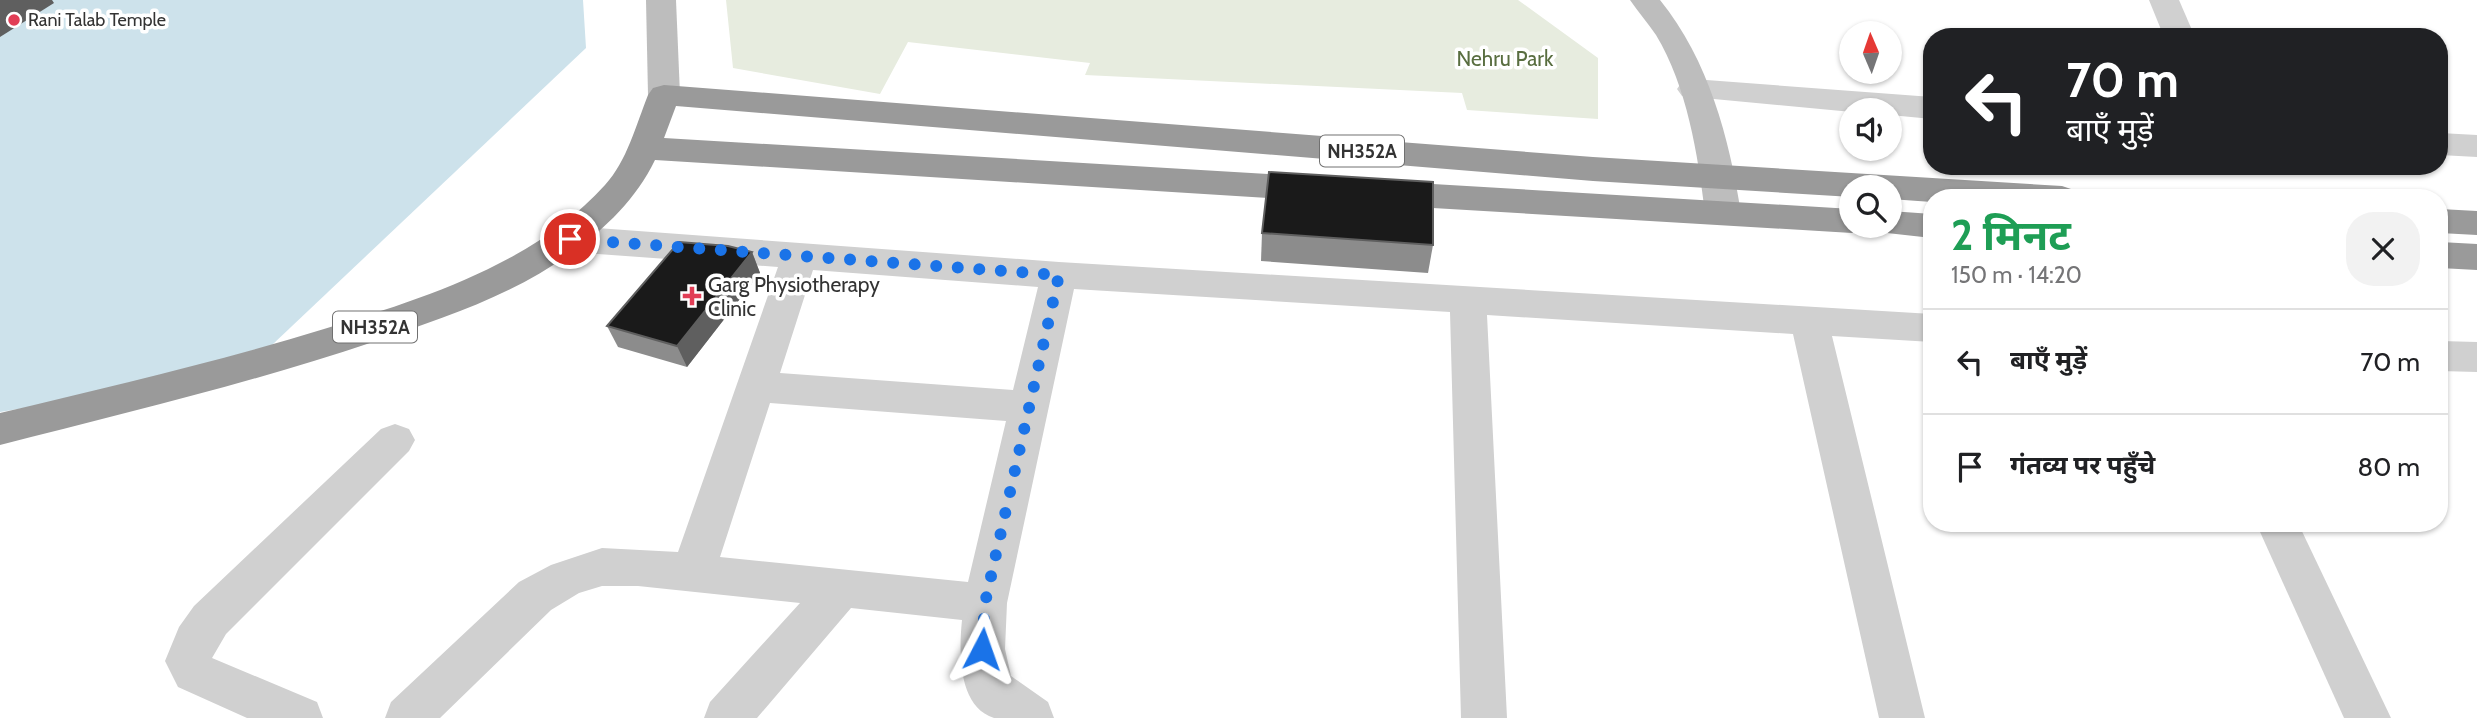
<!DOCTYPE html>
<html lang="hi">
<head>
<meta charset="utf-8">
<style>
  body { margin:0; font-family:Cabin,"Noto Sans Devanagari",sans-serif; background:#f2f2f2; color:#202124; height:100vh; display:flex; flex-direction:column; font-size:26px; white-space:nowrap }
  * { box-sizing:border-box; margin:0 }
  p { font-size:23px; color:#757577 }
  .icon { flex:none; width:38px; height:38px; fill:none; stroke:currentColor; stroke-width:2; stroke-linecap:round; stroke-linejoin:round }
  .map { position:relative; flex:1; overflow:hidden }
  .drawer { position:absolute; left:1923px; top:189px; width:525px; height:343px; display:flex; flex-direction:column; background:#fff; border-radius:28px; box-shadow:0 2px 5px #0004 }
  .drawer>* { flex:none }
  .guide { position:absolute; left:1923px; top:28px; width:525px; height:147px; border-radius:28px; box-shadow:0 2px 5px #0004; background:#202124; color:#fff; overflow:hidden }
  .needle { width:46px; rotate:358deg }
  .fabs { position:absolute; left:1839px; top:21px; display:grid; gap:14px }
  .fabs a { display:grid; place-items:center; width:63px; height:63px; border-radius:50%; background:#fff; box-shadow:0 2px 5px #0004; font-size:35px }
  .pin { position:absolute; display:grid; place-items:center; width:60px; height:60px; color:#fff; margin:-30px; border:4px solid #fff; border-radius:50%; box-shadow:0 2px 7px #0007 }
  .me { position:absolute; width:77px; margin:-38px; rotate:4deg; stroke-linejoin:round; filter:drop-shadow(0 0 5px #0008) }
  .turn { display:flex; align-items:center; gap:24px; height:147px; padding:0 28px; font-size:32px }
  .turn .icon { width:91px; height:91px; stroke-width:2.5 }
  .turn b { display:block; font-size:49px; line-height:60px }
  .round { display:grid; place-items:center; flex:none; width:74px; height:74px; border-radius:28px; background:#f2f2f2 }
  .head { display:flex; align-items:center; justify-content:space-between; height:119px; padding:0 28px }
  h1 { font-size:42px; font-weight:700; line-height:52px; color:#1e9e55 }
  ul { padding:0; list-style:none }
  li { display:flex; align-items:center; gap:21px; height:105px; padding:0 28px; border-top:2px solid #e0e0e0 }
  li div { flex:1 }
  li b { display:block; font-size:26px }
  li em { font-style:normal }
  .map>svg:first-child { display:block }
  .green { fill:#e7ecdf }
  .water { fill:#cde2eb }
  .lines { fill:none; stroke-linecap:round; stroke-linejoin:round }
  .street { fill:#d0d0d0; fill-rule:evenodd }
  .secondary { fill:#bdbdbd; fill-rule:evenodd }
  .highway { fill:#9a9a9a; fill-rule:evenodd }
  .wall { fill:#8c8c8c }
  .shaded-wall { fill:#5f5f5f }
  .building { fill:#1a1a1a; stroke:#5f5f5f; stroke-width:2 }
  .route { stroke:#1a73e8; stroke-width:12; stroke-dasharray:0 21.6 }
  .poi-dot { fill:#e13e56; stroke:#fff; stroke-width:2.5 }
  .labels { text-anchor:middle; dominant-baseline:central; stroke-width:7; stroke-linejoin:round; paint-order:stroke }
  .far-poi-label { font-size:18px; fill:#333; stroke:#fff; text-anchor:start }
  .shield { fill:#fff; stroke:#707070; stroke-width:2 }
  .shield-label { font-size:19px; font-weight:bold; fill:#333 }
  .park-label { font-size:21px; fill:#596e40; stroke:#fff }
  .poi-label { font-size:21px; fill:#333; stroke:#fff; text-anchor:start }
</style>
</head>
<body>
<div class="map">
<svg width="2477" height="718" viewBox="0 0 2477 718">
  <rect width="100%" height="100%" fill="#fff"/>
  <!-- green -->
  <polygon class="green" points="726,0 1518,0 1598,58 1598,119 1467,110 1462,93 1085,75 1090,63 908,42 880,94 733,68"/>
  <!-- water -->
  <polygon class="water" points="0,0 583,0 586,48 272,345 90,397 0,412"/>
  <g class="lines">
    <!-- street -->
    <g class="street">
      <polygon points="2149,0 2179,0 2195,37 2164,37"/>
      <polygon points="1693,79 1932,97 1932,119 1890,115 1890,110 1852,112 1682,96 1677,89 1682,82"/>
      <polygon points="2440,133 2477,135 2477,157 2440,155"/>
      <path d="M570,226L1059,262L1932,314V342L1832,336L1925,718H1879L1793,334L1487,315L1507,718H1461L1450,312L1074,289L1007,603L1005,649L1011,676L1048,702L1054,718C1041,718 1004,718 994,718C957,706 959,650 962,620L851,608L757,718H704L710,702L800,603L638,586H602L579,593L551,610L440,718H385L391,702L519,582L551,565L602,548L678,552L778,267L570,252L557,248L552,239L557,230ZM813,270L1038,287L1013,390L780,373ZM770,403L1006,421L968,582L720,557Z"/>
      <polygon points="2440,341 2477,342 2477,372 2440,371"/>
      <polygon points="395,424 409,429 415,440 409,451 226,634 212,658 317,702 323,718 247,718 178,687 165,661 179,627 194,606 381,429"/>
      <polygon points="2256,523 2298,523 2391,718 2344,718"/>
    </g>
    <!-- secondary -->
    <g class="secondary">
      <polygon points="646,0 676,0 680,95 675,102 664,105 653,102 648,95"/>
      <path d="M1630,0H1660C1709,61 1729,137 1741,213L1735,222L1723,225L1711,222L1705,213C1698,155 1687,86 1656,35C1648,23 1638,12 1630,0Z"/>
    </g>
    <!-- highway -->
    <g class="highway">
      <path d="M664,85L1593,157L2062,186L2074,190L2079,198H1932V202L1890,199V187H1852V197L1593,181L676,106L664,138L1318,177L1330,181L1335,189L1330,197L1318,201L655,160C636,199 606,228 571,253C512,296 441,319 373,342C251,383 125,413 0,445V413C108,387 217,362 324,329C422,299 534,264 605,185C627,161 636,125 648,95L653,88Z"/>
      <polygon points="1382,181 1852,209 1852,226 1867,226 1864,230 1852,233 1382,205 1370,201 1365,193 1370,185"/>
      <polygon points="2440,209 2477,211 2477,235 2440,233"/>
      <polygon points="1890,211 1932,214 1932,238 1878,232 1874,226 1890,226"/>
      <polygon points="2440,242 2477,244 2477,270 2440,268"/>
    </g>
  </g>
  <!-- wall -->
  <g class="wall">
    <polygon points="1262,233 1433,245 1428,273 1261,261"/>
    <polygon points="752,252 760,273 687,367 618,347 607,326"/>
  </g>
  <!-- shaded-wall -->
  <g class="shaded-wall">
    <polygon points="0,0 52,0 54,3 0,37"/>
    <polygon points="752,252 760,273 687,367 677,346"/>
  </g>
  <!-- building -->
  <g class="building">
    <polygon points="1269,172 1433,182 1433,245 1262,233"/>
    <polygon points="679,242 728,246 752,252 677,346 607,326"/>
  </g>
  <g class="lines">
    <!-- route -->
    <polyline class="route" points="570,239 1059,275 985,603 982,649"/>
  </g>
  <!-- markers -->
  <g class="poi-dot">
    <circle cx="14" cy="20" r="7"/>
    <path d="M688.5 285.5h7v7h7v7h-7v7h-7v-7h-7v-7h7z"/>
  </g>
  <g class="labels">
    <!-- far-poi labels -->
    <g class="far-poi-label">
      <text x="28" y="20">Rani Talab Temple</text>
    </g>
    <!-- shield labels -->
    <g class="shield">
      <rect x="1320" y="135.5" width="84" height="31" rx="5"/>
      <rect x="333" y="311.5" width="84" height="31" rx="5"/>
    </g>
    <g class="shield-label">
      <text x="1362" y="151">NH352A</text>
      <text x="375" y="327">NH352A</text>
    </g>
    <!-- park labels -->
    <g class="park-label">
      <text x="1505" y="58">Nehru Park</text>
    </g>
    <!-- poi labels -->
    <g class="poi-label">
      <text x="708" y="284">Garg Physiotherapy<tspan x="708" dy="24">Clinic</tspan></text>
    </g>
  </g>
</svg>
<div class="fabs">
<a><svg class="needle" viewBox="-14 -14 28 28"><path d="M0-13l5 13h-10z" fill="#e53935"/><path d="M0 13l5-13h-10z" fill="#757577"/></svg></a>
<a><svg class="icon" aria-label="sound" viewBox="0 0 24 24"><path d="M4 9h4l5-4v14l-5-4H4zM17 9q2 3 0 6"/></svg></a>
<a><svg class="icon" aria-label="search" viewBox="0 0 24 24"><circle cx="10" cy="10" r="6"/><path d="M15 15l6 6"/></svg></a>
</div>
<div class="pin" style="left:570px;top:239px;background:#d93025"><svg class="icon" aria-label="arrive" viewBox="0 0 24 24"><path d="M6 21V4h12l-3 4 3 4H6"/></svg></div>
<svg class="me" style="left:982px;top:649px" viewBox="-20 -20 40 40"><path d="M0-17L14 15 0 8-14 15z" fill="#1a73e8" stroke="#fff" stroke-width="4"/></svg>
<div class="guide">
<div class="turn"><svg class="icon" aria-label="left" viewBox="0 0 24 24"><path d="M17 20v-9H6M10 6l-5 5 5 5"/></svg><div><b>70 m</b>बाएँ मुड़ें</div></div>
</div>
<section class="drawer">
<div class="head"><div><h1>2 मिनट</h1><p>150 m · 14:20</p></div><a class="round"><svg class="icon" aria-label="close" viewBox="0 0 24 24"><path d="M6 6l12 12M18 6L6 18"/></svg></a></div>
<ul>
<li><svg class="icon" aria-label="left" viewBox="0 0 24 24"><path d="M17 20v-9H6M10 6l-5 5 5 5"/></svg><div><b>बाएँ मुड़ें</b></div><em>70 m</em></li>
<li><svg class="icon" aria-label="arrive" viewBox="0 0 24 24"><path d="M6 21V4h12l-3 4 3 4H6"/></svg><div><b>गंतव्य पर पहुँचे</b></div><em>80 m</em></li>
</ul>
</section>
</div>
</body>
</html>
